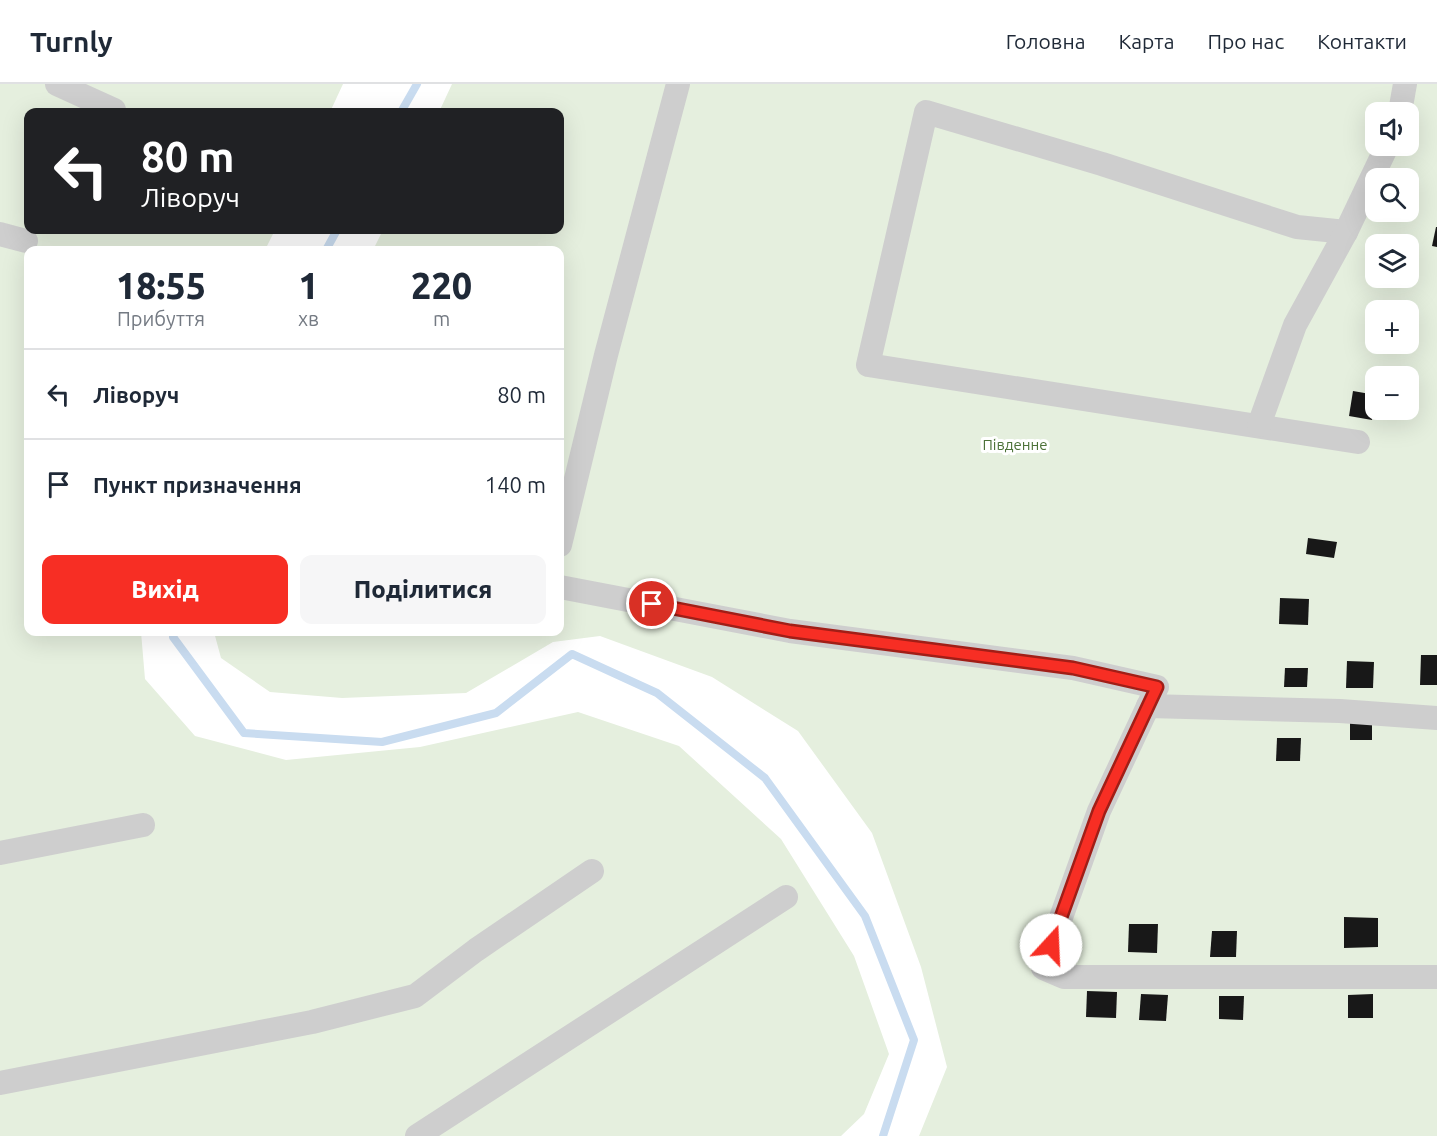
<!DOCTYPE html>
<html lang="uk">
<head>
<meta charset="utf-8">
<style>
  body { margin:0; font-family:Ubuntu,sans-serif; background:#f6f6f7; color:#1f2937; height:100vh; display:flex; flex-direction:column; font-size:22px; white-space:nowrap }
  * { box-sizing:border-box; margin:0 }
  p { font-size:20px; color:#747a83 }
  .icon { flex:none; width:33px; height:33px; fill:none; stroke:currentColor; stroke-width:2; stroke-linecap:round; stroke-linejoin:round }
  .map { position:relative; flex:1; overflow:hidden }
  .panel { position:absolute; left:24px; top:162px; width:540px; height:390px; display:flex; flex-direction:column; background:#fff; border-radius:12px; box-shadow:0 6px 24px #0002 }
  .panel>* { flex:none }
  .top-card { position:absolute; left:24px; top:24px; width:540px; height:126px; border-radius:12px; box-shadow:0 6px 24px #0002; background:#202124; color:#fff; overflow:hidden }
  .controls { position:absolute; left:1365px; top:18px; display:grid; gap:12px }
  .controls a { display:grid; place-items:center; width:54px; height:54px; border-radius:12px; background:#fff; box-shadow:0 6px 24px #0002; font-size:30px }
  .pin { position:absolute; display:grid; place-items:center; width:51px; height:51px; color:#fff; margin:-26px; border:3px solid #fff; border-radius:50%; box-shadow:0 2px 6px #0007 }
  .me { position:absolute; width:66px; margin:-33px; rotate:20deg; stroke-linejoin:round; filter:drop-shadow(0 0 4px #0008) }
  .turn { display:flex; align-items:center; gap:21px; height:126px; padding:0 18px; font-size:27px }
  .turn .icon { width:78px; height:78px; stroke-width:2.5 }
  .turn b { display:block; font-size:42px; line-height:51px }
  .eta { display:flex; justify-content:space-evenly; align-items:center; height:102px; text-align:center }
  .eta b { font-size:36px; font-weight:800; line-height:42px }
  .cta { display:flex; gap:12px; margin-top:auto; padding:12px 18px }
  .cta a { flex:1; height:69px; border-radius:12px; background:#f72e24; color:#fff; font-size:24px; font-weight:800; line-height:69px; text-align:center }
  .cta a+a { background:#f6f6f7; color:#1f2937 }
  ul { padding:0; list-style:none }
  li { display:flex; align-items:center; gap:18px; height:90px; padding:0 18px; border-top:2px solid #e0e1e3 }
  li div { flex:1 }
  li b { display:block; font-size:22px }
  li em { font-style:normal }
  header { display:flex; align-items:center; gap:36px; box-sizing:border-box; height:84px; padding:0 30px; background:#fff; border-bottom:2px solid #e0e1e3 }
  header strong { font-size:28px }
  nav { display:flex; gap:33px; margin-inline-start:auto; font-size:21px }
  .map>svg:first-child { display:block }
  .green { fill:#e5efde; fill-rule:evenodd }
  .lines { fill:none; stroke-linecap:round; stroke-linejoin:round }
  .stream { stroke:#c9dcf0; stroke-width:8 }
  .building { fill:#181818 }
  .minor { stroke:#cecece; stroke-width:24 }
  .route-casing { stroke:#a11e17; stroke-width:15 }
  .route { stroke:#f72e24; stroke-width:10 }
  .labels { text-anchor:middle; dominant-baseline:central; stroke-width:6; stroke-linejoin:round; paint-order:stroke }
  .park-label { font-size:15px; fill:#4d7239; stroke:#fff }
</style>
</head>
<body>
<header>
<strong>Turnly</strong>
<nav><a>Головна</a><a>Карта</a><a>Про нас</a><a>Контакти</a></nav>
</header>
<div class="map">
<svg width="1437" height="1052" viewBox="0 0 1437 1052">
  <rect width="100%" height="100%" fill="#fff"/>
  <!-- green -->
  <g class="green">
    <polygon points="0,0 343,0 330,28 28,28 28,146 275,146 265,166 28,166 28,548 141,548 145,595 195,652 286,676 420,663 578,628 679,662 781,755 854,872 889,970 864,1030 841,1052 0,1052"/>
    <path d="M452,0H1437V1052H919L947,983L921,883L872,749L798,647L712,593L600,552L553,558L466,609L342,614L270,608L221,574L214,548H560V166H373L383,146H560V28H439ZM1376,28H1408V62H1376ZM1376,94H1408V128H1376ZM1376,160H1408V194H1376ZM1376,226H1408V260H1376ZM1376,292H1408V326H1376Z"/>
  </g>
  <g class="lines">
    <!-- stream -->
    <g class="stream">
      <polyline points="401,28 417,0"/>
      <polyline points="326,166 337,146"/>
      <polyline points="175,548 173,553 244,649 382,658 496,629 572,570 657,609 765,694 865,832 914,956 883,1052"/>
    </g>
  </g>
  <!-- building -->
  <g class="building">
    <polygon points="1436,143 1437,143 1437,163 1432,162"/>
    <polygon points="1353,307 1376,311 1372,336 1349,332"/>
    <polygon points="1308,454 1337,458 1334,474 1306,470"/>
    <polygon points="1280,514 1309,515 1308,541 1279,540"/>
    <polygon points="1421,571 1437,571 1437,601 1420,601"/>
    <polygon points="1347,577 1374,578 1373,604 1346,604"/>
    <polygon points="1285,584 1308,584 1307,603 1284,603"/>
    <rect x="1350" y="639" width="22" height="17"/>
    <polygon points="1277,654 1301,654 1300,677 1276,677"/>
    <polygon points="1344,833 1378,834 1378,863 1344,864"/>
    <polygon points="1129,840 1158,840 1157,869 1128,868"/>
    <polygon points="1212,847 1237,847 1236,873 1210,873"/>
    <polygon points="1087,907 1117,908 1116,934 1086,933"/>
    <polygon points="1141,910 1168,911 1166,937 1139,936"/>
    <polygon points="1373,910 1373,934 1348,934 1348,911"/>
    <polygon points="1219,912 1244,912 1243,936 1219,935"/>
  </g>
  <g class="lines">
    <!-- minor -->
    <g class="minor">
      <polyline points="57,0 114,26"/>
      <polyline points="1400,28 1405,0"/>
      <polyline points="1346,148 1297,143 1102,80 926,28 868,281 1358,358"/>
      <polyline points="0,150 26,157"/>
      <polyline points="1259,341 1295,241 1346,148 1387,62"/>
      <polyline points="560,461 606,271 678,0"/>
      <polyline points="560,503 790,547 1073,584 1157,603 1099,727 1043,884 1064,893 1437,893"/>
      <polyline points="1148,622 1340,627 1437,634"/>
      <polyline points="0,769 143,741"/>
      <polyline points="0,999 312,938 415,912 476,866 592,787"/>
      <polyline points="417,1052 786,813"/>
    </g>
  </g>
  <g class="lines">
    <defs>
      <polyline id="route" points="652,520 790,547 1073,584 1157,603 1099,727 1051,861"/>
    </defs>
    <!-- route casing -->
    <use href="#route" class="route-casing"/>
    <!-- route -->
    <use href="#route" class="route"/>
  </g>
  <g class="labels">
    <!-- park labels -->
    <g class="park-label">
      <text x="1015" y="360">Південне</text>
    </g>
  </g>
</svg>
<div class="controls">
<a><svg class="icon" aria-label="sound" viewBox="0 0 24 24"><path d="M4 9h4l5-4v14l-5-4H4zM17 9q2 3 0 6"/></svg></a>
<a><svg class="icon" aria-label="search" viewBox="0 0 24 24"><circle cx="10" cy="10" r="6"/><path d="M15 15l6 6"/></svg></a>
<a><svg class="icon" aria-label="layers" viewBox="0 0 24 24"><path d="M12 4l9 5-9 5-9-5zM3 14l9 5 9-5"/></svg></a>
<a>+</a>
<a>−</a>
</div>
<div class="pin" style="left:652px;top:520px;background:#d93025"><svg class="icon" aria-label="arrive" viewBox="0 0 24 24"><path d="M6 21V4h12l-3 4 3 4H6"/></svg></div>
<svg class="me" style="left:1051px;top:861px" viewBox="-20 -20 40 40"><circle r="19" fill="#fff"/><path d="M0-13L10 11 0 6-10 11z" fill="#f72e24"/></svg>
<div class="top-card">
<div class="turn"><svg class="icon" aria-label="left" viewBox="0 0 24 24"><path d="M17 20v-9H6M10 6l-5 5 5 5"/></svg><div><b>80 m</b>Ліворуч</div></div>
</div>
<section class="panel">
<div class="eta">
<div><b>18:55</b><p>Прибуття</p></div>
<div><b>1</b><p>хв</p></div>
<div><b>220</b><p>m</p></div>
</div>
<ul>
<li><svg class="icon" aria-label="left" viewBox="0 0 24 24"><path d="M17 20v-9H6M10 6l-5 5 5 5"/></svg><div><b>Ліворуч</b></div><em>80 m</em></li>
<li><svg class="icon" aria-label="arrive" viewBox="0 0 24 24"><path d="M6 21V4h12l-3 4 3 4H6"/></svg><div><b>Пункт призначення</b></div><em>140 m</em></li>
</ul>
<div class="cta"><a>Вихід</a><a>Поділитися</a></div>
</section>
</div>
</body>
</html>
